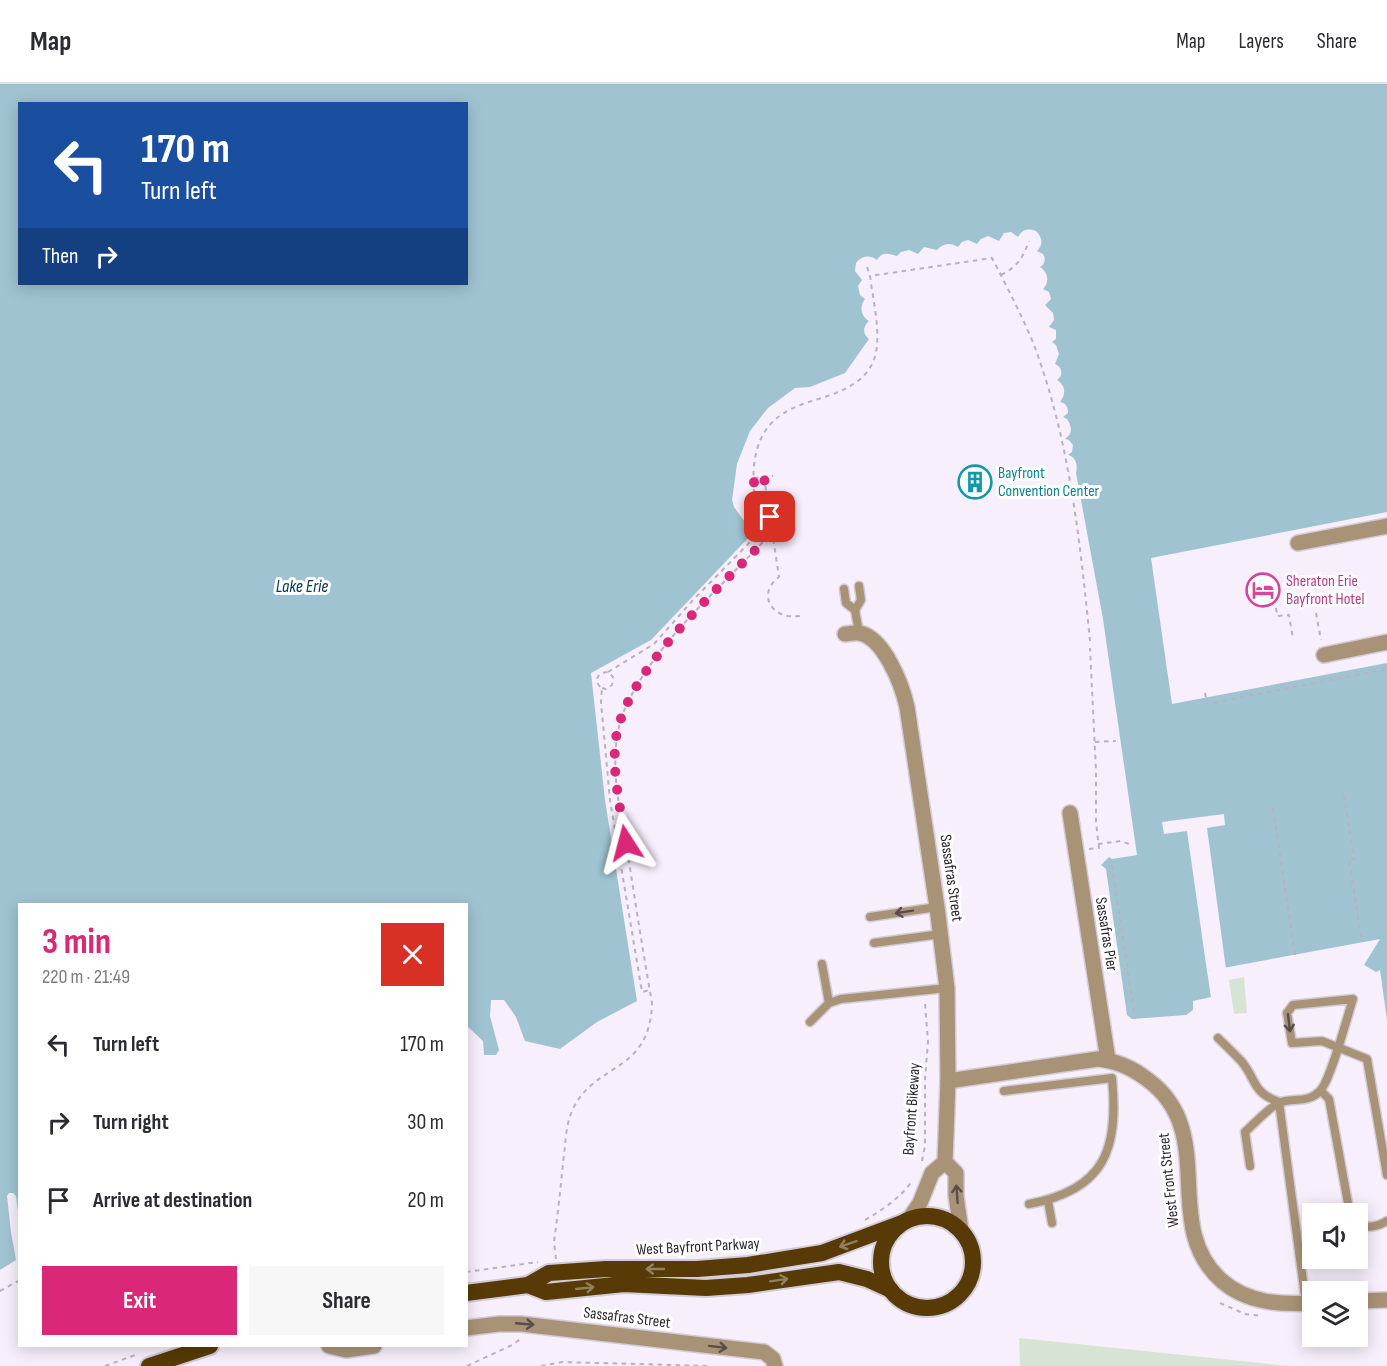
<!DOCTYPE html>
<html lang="en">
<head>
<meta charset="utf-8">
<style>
  body { margin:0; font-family:"Sofia Sans Condensed",sans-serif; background:#f7f7f7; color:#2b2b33; height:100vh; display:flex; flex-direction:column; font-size:22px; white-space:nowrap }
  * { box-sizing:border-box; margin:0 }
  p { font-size:20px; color:#7c7c81 }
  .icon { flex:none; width:33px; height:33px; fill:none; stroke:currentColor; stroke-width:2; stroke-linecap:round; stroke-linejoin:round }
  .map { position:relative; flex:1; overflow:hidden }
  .side { position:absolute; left:18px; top:819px; width:450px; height:444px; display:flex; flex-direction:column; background:#fff; border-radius:0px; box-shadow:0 3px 15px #0003 }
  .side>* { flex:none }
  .guide { position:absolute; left:18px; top:18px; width:450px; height:183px; border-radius:0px; box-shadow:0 3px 15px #0003; background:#1a4fa0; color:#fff; overflow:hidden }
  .buttons { position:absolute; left:1302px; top:1119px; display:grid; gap:12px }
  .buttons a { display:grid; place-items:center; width:66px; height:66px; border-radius:0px; background:#fff; box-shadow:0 3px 15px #0003; font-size:30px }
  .pin { position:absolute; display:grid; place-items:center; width:51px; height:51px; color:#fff; margin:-26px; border-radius:12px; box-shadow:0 3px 9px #0006 }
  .me { position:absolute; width:66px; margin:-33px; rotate:351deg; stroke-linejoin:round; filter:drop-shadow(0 0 4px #0008) }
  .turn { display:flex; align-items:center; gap:21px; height:126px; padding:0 24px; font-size:27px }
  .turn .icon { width:78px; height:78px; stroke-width:2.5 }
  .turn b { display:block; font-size:42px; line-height:51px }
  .then { display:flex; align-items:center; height:57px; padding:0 24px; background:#0003; gap:12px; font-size:22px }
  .round { display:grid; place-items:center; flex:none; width:63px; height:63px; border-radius:0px; background:#f7f7f7 }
  .summary { display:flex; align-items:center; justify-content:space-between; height:102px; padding:0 24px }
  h1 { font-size:36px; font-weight:700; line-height:45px; color:#db2777 }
  .cta { display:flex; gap:12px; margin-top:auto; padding:12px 24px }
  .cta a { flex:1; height:69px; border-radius:0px; background:#db2777; color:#fff; font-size:24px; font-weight:700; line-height:69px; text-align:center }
  .cta a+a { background:#f7f7f7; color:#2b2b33 }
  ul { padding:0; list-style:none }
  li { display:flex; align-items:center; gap:18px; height:78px; padding:0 24px }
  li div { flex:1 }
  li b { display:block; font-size:22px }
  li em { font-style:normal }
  header { display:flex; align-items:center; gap:36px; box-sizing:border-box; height:84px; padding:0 30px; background:#fff; border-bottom:2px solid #e1e1e2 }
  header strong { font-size:28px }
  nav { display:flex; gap:33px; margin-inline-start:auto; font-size:21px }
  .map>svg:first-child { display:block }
  .green { fill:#d8e4d3 }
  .water { fill:#a0c3d2; fill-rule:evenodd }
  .pier { fill:#f7effb }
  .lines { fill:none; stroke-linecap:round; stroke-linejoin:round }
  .service-casing { stroke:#d3cbd7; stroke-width:11 }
  .minor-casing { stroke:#d3cbd7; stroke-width:18 }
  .trunk-casing { stroke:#d3cbd7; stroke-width:20 }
  .path { stroke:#b9b1bd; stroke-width:2; stroke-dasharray:4.5 4.5; stroke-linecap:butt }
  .service { stroke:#a89377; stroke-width:8 }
  .minor { stroke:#a89377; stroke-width:15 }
  .trunk { stroke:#573a05; stroke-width:16 }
  .oneway { stroke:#594c4a }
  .oneway2 { stroke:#927f5c }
  .route { stroke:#db2777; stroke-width:10; stroke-dasharray:0 18 }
  .labels { text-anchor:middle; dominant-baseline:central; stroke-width:6; stroke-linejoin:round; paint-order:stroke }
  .culture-label { font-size:16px; fill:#0d838f; stroke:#fff; text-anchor:start }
  .hotel-label { font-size:16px; fill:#b23c85; stroke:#fff; text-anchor:start }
  .street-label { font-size:16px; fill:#2e2631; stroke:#fff }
  .water-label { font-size:18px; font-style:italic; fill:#033849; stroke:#fff }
</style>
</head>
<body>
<header>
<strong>Map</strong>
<nav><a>Map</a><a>Layers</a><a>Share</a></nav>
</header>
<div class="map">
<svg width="1387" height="1282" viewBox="0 0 1387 1282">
  <rect width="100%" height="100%" fill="#f7effb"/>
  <!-- green -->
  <g class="green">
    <polygon points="1244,893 1247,929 1234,930 1229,896"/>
    <polygon points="1019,1254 1289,1282 1020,1282"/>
  </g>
  <!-- water -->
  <path class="water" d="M0,0H1387V428L1151,474L1172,620L1387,579V936L1380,886L1376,888L1364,881L1380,855L1207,887L1211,913L1193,917V926L1186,931L1132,935L1127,931L1106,785L1101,781L1109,773L1112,775L1137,771L1103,535L1076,389C1078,381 1076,373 1068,371L1072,368L1073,361L1069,356L1065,355C1073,350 1072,342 1067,335L1063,333L1068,329C1068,323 1066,319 1060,318C1066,310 1066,302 1057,296C1064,291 1062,283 1055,280L1059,270L1056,261L1052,258L1056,255V246L1049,243L1054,236L1053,229L1045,221L1051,215L1049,208L1043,205C1050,198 1048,188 1040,183C1045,180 1046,175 1043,170L1037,167C1044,160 1042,153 1036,147C1029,144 1022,145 1018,153L1011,148L1004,149L999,157L988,152L981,155L977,160L968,156L962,158L958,163C950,158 943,159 937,166L924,163L918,170L909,166L901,168L897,172C889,170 882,167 877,176C870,170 861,172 856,179L855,187L862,196L858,202L860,211L865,215C859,223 861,232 869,237C863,242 862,250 869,255L845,289L810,303L795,304L768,324L750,347L737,380L732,416L734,423L753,449L651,556L591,589L605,716L637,917L597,938L560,965L525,957L516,933L504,916H491L490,932L499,966L496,971H484L483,957L467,942L466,820H20L19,1134L16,1112L13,1109H9L7,1112L11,1148L16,1176L0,1186ZM20,20H466V200H20Z"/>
  <!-- pier -->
  <polygon class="pier" points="1224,730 1225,741 1207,744 1226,885 1207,887 1187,747 1164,750 1162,738"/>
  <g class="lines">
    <defs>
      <g id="service">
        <polyline points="844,505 846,519 855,526 859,548"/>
        <polyline points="855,526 861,516 859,502"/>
        <polyline points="870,833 937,823"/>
        <polyline points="874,859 941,850"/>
        <polyline points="822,880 829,919"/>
        <polyline points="810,938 829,919 841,915 947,904"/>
        <path d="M1218,954C1226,962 1234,969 1242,978C1257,997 1252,1008 1279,1018L1306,1219"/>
        <path d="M1004,1007L1112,994C1119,1065 1105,1106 1029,1120"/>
        <polyline points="1321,1007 1329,1015 1350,1130"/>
        <path d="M1250,1082L1245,1048C1253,1041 1271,1021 1281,1018C1294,1014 1309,1019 1320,1007C1331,996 1347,933 1353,915L1293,921L1287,929L1292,959L1322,957L1367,975L1387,1091"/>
        <polyline points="1048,1117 1052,1139"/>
        <path d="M1358,1140C1368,1145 1377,1143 1387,1137"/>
      </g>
      <g id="minor">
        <polyline points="1298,459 1387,442"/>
        <path d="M845,550C849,550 855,548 859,549C884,553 902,601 907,623L937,823L947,904L948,997L945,1078L956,1089V1112L961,1146"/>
        <polyline points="1324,571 1387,558"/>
        <polyline points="1070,729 1108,976"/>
        <path d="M948,997L1098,975C1117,977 1133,984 1148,996C1220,1049 1159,1142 1222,1197C1247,1219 1281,1221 1312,1219"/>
        <polyline points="908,1137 920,1119 932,1089 945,1078"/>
        <polyline points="1358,1217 1387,1216"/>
        <polyline points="466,1244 499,1240 521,1240 764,1268 773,1275 775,1282"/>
        <polyline points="329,1262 346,1266 374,1262"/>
      </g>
      <g id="trunk">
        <circle cx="927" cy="1178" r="46"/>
        <polyline points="528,1201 546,1208 624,1200 706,1204 748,1201 839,1188 867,1195 891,1206"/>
        <polyline points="466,1209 528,1201 549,1189 606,1185 697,1185 748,1181 822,1169 902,1139"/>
        <polyline points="149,1282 210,1262"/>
      </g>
    </defs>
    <!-- service casing -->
    <use href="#service" class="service-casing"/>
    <!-- minor casing -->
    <use href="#minor" class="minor-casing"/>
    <!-- trunk casing -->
    <use href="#trunk" class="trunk-casing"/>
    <!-- path -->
    <g class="path">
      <polyline points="867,183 870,192"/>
      <path d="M1001,191C1017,183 1023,174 1029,157"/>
      <path d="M764,393L779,493C756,510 772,536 799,532V537"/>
      <polyline points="754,394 773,392"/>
      <polyline points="1276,524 1277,532 1289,531 1293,555"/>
      <polyline points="1316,529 1321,556"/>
      <polyline points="608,588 654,560 694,515 759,449"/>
      <path d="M602,604L606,605L612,601L613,593L608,588L601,589C595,594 596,600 602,604L601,618L610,716L642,908L650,906"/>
      <polyline points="1205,609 1207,620 1387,585"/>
      <polyline points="1095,658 1116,657"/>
      <polyline points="1344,711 1354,775 1349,776 1362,858"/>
      <polyline points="1273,724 1295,871"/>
      <polyline points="1098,760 1121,757 1129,760"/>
      <polyline points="1089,765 1099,764 1096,738 1096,687 1090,564"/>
      <polyline points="1112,781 1135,935"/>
      <polyline points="922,1077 925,1062 925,994 928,958 925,919"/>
      <path d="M865,1136C884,1125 900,1114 913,1096"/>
      <path d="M556,1175L554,1158C558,1129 561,1100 564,1070C566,1055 566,1039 573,1025C595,978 650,990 652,919C644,874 637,829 630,784C622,736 605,674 624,627C651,563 715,509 762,459C754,419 741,358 781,331C796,320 818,316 836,309C852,302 866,294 873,278C883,255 873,217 870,192L992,174C1006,201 1020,228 1032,256C1069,351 1080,456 1090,557"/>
      <polyline points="466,1188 538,1178"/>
      <polyline points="0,1207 20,1196"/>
      <polyline points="1220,1219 1245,1230 1262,1232"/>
      <polyline points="105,1282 138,1270"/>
      <polyline points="467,1282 512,1261 522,1254"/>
      <polyline points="541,1282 562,1278 711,1282"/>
    </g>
    <!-- service -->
    <use href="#service" class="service"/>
    <!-- minor -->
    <use href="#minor" class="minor"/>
    <!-- trunk -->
    <use href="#trunk" class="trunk"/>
  </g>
  <!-- one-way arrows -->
  <defs><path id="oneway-shaft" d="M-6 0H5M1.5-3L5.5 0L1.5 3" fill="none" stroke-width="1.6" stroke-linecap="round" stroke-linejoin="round" transform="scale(1.5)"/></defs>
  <g class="oneway">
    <use href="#oneway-shaft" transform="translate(904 828) rotate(171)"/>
    <use href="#oneway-shaft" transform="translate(1289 939) rotate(83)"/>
    <use href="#oneway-shaft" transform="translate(957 1110) rotate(-94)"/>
    <use href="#oneway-shaft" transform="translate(525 1240) rotate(5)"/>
    <use href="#oneway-shaft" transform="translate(718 1263) rotate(7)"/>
  </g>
  <g class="oneway2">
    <use href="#oneway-shaft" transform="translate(848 1160) rotate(161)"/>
    <use href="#oneway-shaft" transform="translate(655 1185) rotate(-180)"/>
    <use href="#oneway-shaft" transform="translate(779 1196) rotate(-9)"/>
    <use href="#oneway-shaft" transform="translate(585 1204) rotate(-6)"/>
  </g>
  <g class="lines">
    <!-- route -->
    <path class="route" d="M626,759C621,729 613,693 615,663C619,592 715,509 762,459L754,406V394L764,393L770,433"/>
  </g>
  <!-- icons -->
  <defs>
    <symbol id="building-ring" viewBox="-11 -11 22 22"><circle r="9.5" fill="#fff" stroke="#0f9aa8" stroke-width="1.5"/><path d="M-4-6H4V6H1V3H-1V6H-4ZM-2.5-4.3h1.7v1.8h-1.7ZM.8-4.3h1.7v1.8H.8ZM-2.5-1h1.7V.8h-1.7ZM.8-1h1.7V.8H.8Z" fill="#0f9aa8"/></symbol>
    <symbol id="hotel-ring" viewBox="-11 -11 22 22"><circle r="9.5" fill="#fff" stroke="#d1479c" stroke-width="1.5"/><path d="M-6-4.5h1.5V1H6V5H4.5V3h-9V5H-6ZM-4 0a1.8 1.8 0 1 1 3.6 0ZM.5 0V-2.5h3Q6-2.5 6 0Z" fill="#d1479c"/></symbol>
  </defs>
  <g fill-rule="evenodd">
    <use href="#building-ring" x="956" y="379" width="38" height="38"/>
    <use href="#hotel-ring" x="1244" y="487" width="38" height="38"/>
  </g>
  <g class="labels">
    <!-- culture labels -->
    <g class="culture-label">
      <text x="998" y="389">Bayfront<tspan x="998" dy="18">Convention Center</tspan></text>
    </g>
    <!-- hotel labels -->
    <g class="hotel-label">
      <text x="1286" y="497">Sheraton Erie<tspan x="1286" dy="18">Bayfront Hotel</tspan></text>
    </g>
    <!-- street labels -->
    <g class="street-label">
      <text transform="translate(951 794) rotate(82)">Sassafras Street</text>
      <text transform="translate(1106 850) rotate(81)">Sassafras Pier</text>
      <text transform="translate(912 1025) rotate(-86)">Bayfront Bikeway</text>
      <text transform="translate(1169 1096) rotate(-96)">West Front Street</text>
      <text transform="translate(698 1163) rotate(-3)">West Bayfront Parkway</text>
      <text transform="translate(627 1234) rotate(7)">Sassafras Street</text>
    </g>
    <!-- water labels -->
    <g class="water-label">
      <text x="302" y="502">Lake Erie</text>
    </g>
  </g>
</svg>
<div class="buttons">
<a><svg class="icon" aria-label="sound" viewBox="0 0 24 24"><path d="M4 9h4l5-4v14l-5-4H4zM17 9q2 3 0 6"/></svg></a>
<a><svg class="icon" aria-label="layers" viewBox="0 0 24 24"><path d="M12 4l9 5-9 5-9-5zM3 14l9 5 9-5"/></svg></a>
</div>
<div class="pin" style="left:770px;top:433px;background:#d93025"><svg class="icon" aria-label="arrive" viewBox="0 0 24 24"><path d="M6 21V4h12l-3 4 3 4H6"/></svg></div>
<svg class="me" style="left:626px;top:759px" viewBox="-20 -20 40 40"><path d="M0-17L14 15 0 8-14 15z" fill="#db2777" stroke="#fff" stroke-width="4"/></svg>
<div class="guide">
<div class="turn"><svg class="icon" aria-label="left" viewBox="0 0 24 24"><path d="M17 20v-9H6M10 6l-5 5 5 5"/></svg><div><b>170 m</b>Turn left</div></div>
<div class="then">Then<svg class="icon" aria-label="right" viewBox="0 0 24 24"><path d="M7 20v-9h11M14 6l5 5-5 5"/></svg></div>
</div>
<section class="side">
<div class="summary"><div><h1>3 min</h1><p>220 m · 21:49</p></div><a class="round" style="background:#d93025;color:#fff"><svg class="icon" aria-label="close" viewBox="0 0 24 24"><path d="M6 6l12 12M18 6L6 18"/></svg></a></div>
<ul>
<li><svg class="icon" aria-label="left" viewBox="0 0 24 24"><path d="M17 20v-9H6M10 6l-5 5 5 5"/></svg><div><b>Turn left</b></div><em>170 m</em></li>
<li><svg class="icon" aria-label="right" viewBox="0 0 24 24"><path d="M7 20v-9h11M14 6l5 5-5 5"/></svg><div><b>Turn right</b></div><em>30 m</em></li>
<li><svg class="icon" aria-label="arrive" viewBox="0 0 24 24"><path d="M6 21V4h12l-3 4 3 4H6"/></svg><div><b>Arrive at destination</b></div><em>20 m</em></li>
</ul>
<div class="cta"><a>Exit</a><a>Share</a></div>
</section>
</div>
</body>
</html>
